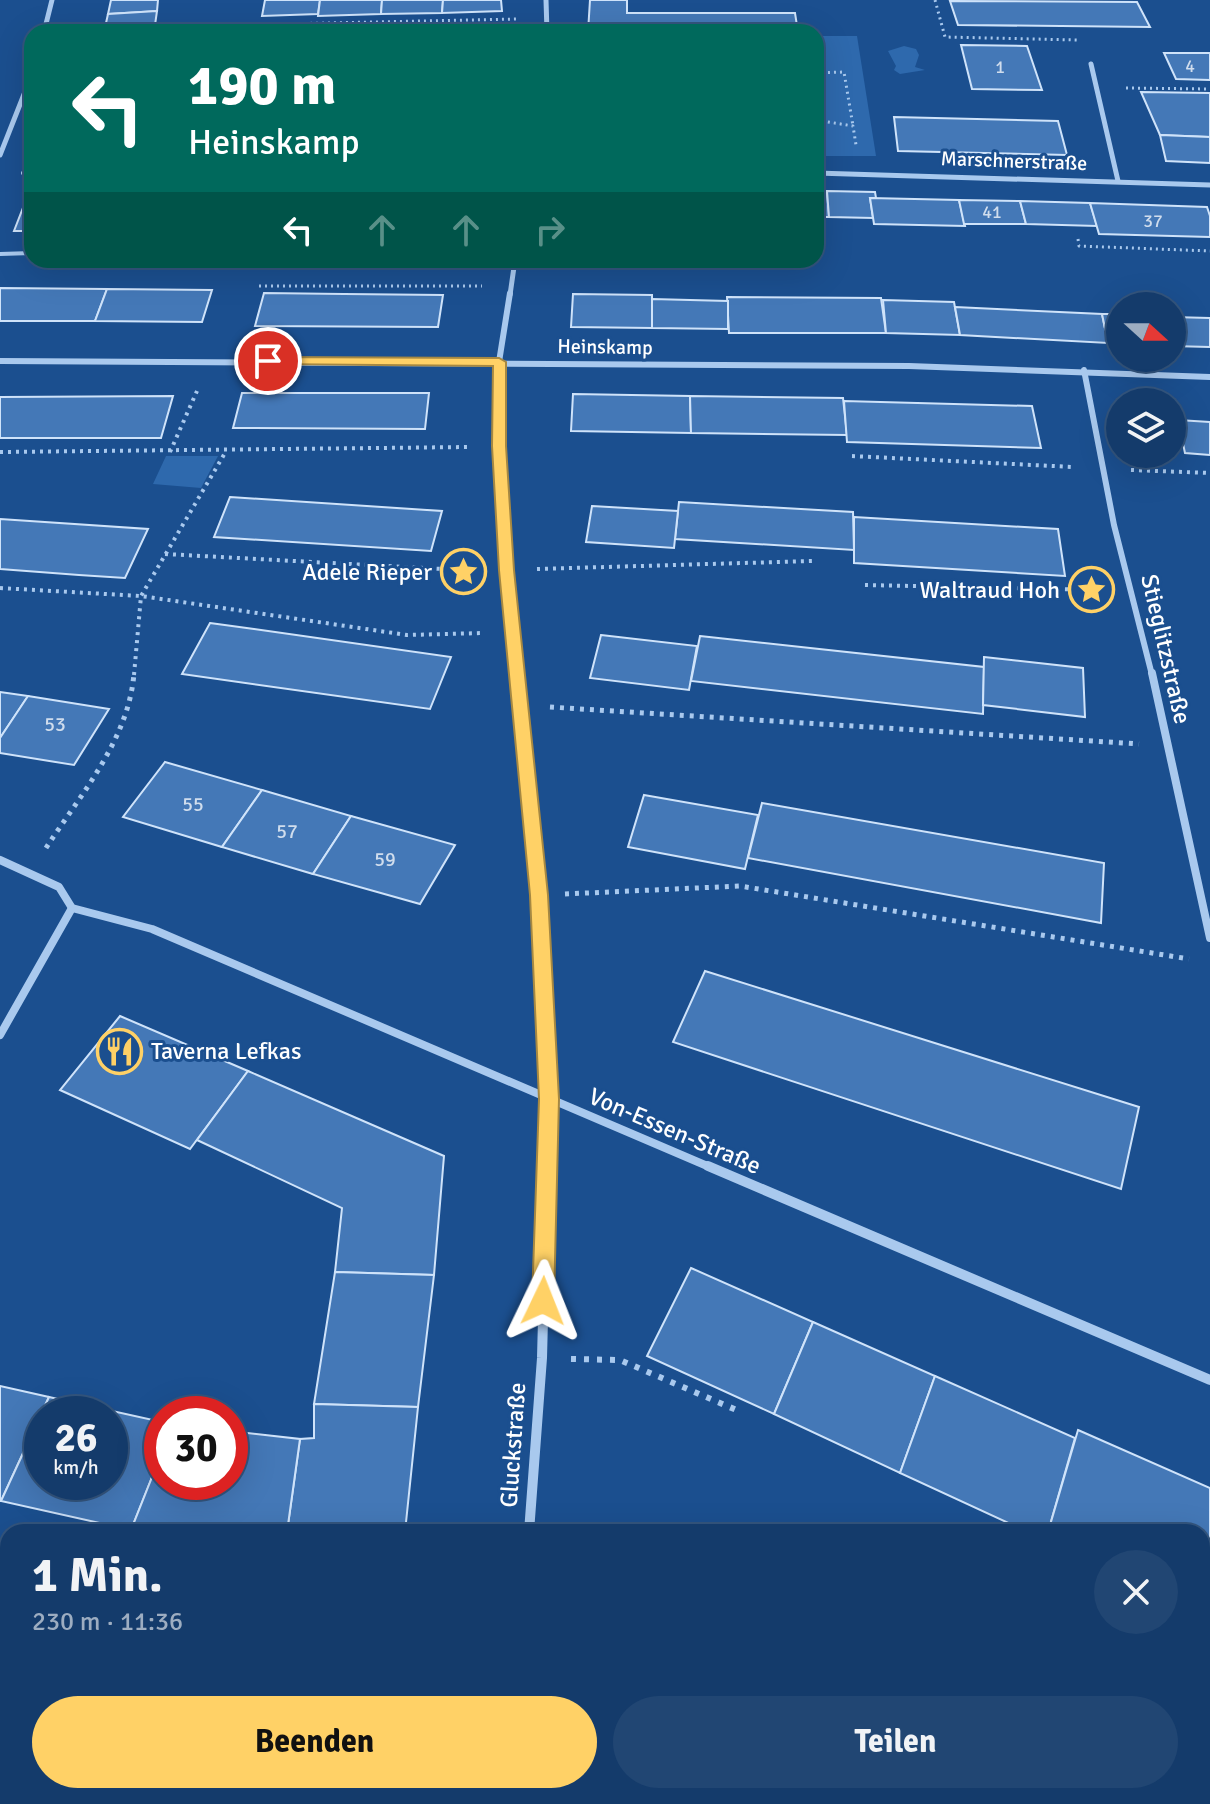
<!DOCTYPE html>
<html lang="de">
<head>
<meta charset="utf-8">
<style>
  body { margin:0; font-family:Signika,sans-serif; background:#214673; color:#f1f3f6; height:100vh; display:flex; flex-direction:column; font-size:30px; white-space:nowrap }
  * { box-sizing:border-box; margin:0 }
  p { font-size:26px; color:#9dadc1 }
  .icon { flex:none; width:44px; height:44px; fill:none; stroke:currentColor; stroke-width:2; stroke-linecap:round; stroke-linejoin:round }
  .map { position:relative; flex:1; overflow:hidden }
  .panel { position:absolute; left:0px; top:1524px; width:1210px; height:280px; display:flex; flex-direction:column; background:#143b6b; border-radius:24px 24px 0 0; box-shadow:0 8px 32px #0002,0 0 0 2px #33557e }
  .panel>* { flex:none }
  .banner { position:absolute; left:24px; top:24px; width:800px; height:244px; border-radius:24px; box-shadow:0 8px 32px #0002,0 0 0 2px #33557e; background:#00695c; color:#fff; overflow:hidden }
  .needle { width:52px; rotate:111deg }
  .controls { position:absolute; left:1106px; top:292px; display:grid; gap:16px }
  .controls a { display:grid; place-items:center; width:80px; height:80px; border-radius:50%; background:#143b6b; box-shadow:0 8px 32px #0002,0 0 0 2px #33557e; font-size:40px }
  .speed { position:absolute; left:24px; top:1396px; display:flex; gap:16px; font-size:40px; font-weight:700; text-align:center }
  .speed>* { display:grid; place-content:center; width:104px; height:104px; border-radius:50%; background:#143b6b; box-shadow:0 8px 32px #0002,0 0 0 2px #33557e; line-height:1 }
  .speed small { font-size:20px; font-weight:400 }
  .speed .limit { border:12px solid #d22; background:#fff; color:#111 }
  .pin { position:absolute; display:grid; place-items:center; width:68px; height:68px; color:#fff; margin:-34px; border:4px solid #fff; border-radius:50%; box-shadow:0 2px 8px #0007 }
  .me { position:absolute; width:88px; margin:-44px; rotate:2deg; stroke-linejoin:round; filter:drop-shadow(0 0 6px #0008) }
  .turn { display:flex; align-items:center; gap:28px; height:168px; padding:0 32px; font-size:36px }
  .turn .icon { width:104px; height:104px; stroke-width:2.5 }
  .turn b { display:block; font-size:56px; line-height:68px }
  .lanes { display:flex; align-items:center; height:76px; padding:0 32px; background:#0003; justify-content:center; gap:40px; direction:ltr }
  .lanes .off { opacity:.35 }
  .round { display:grid; place-items:center; flex:none; width:84px; height:84px; border-radius:42px; background:#214673 }
  .summary { display:flex; align-items:center; justify-content:space-between; height:136px; padding:0 32px }
  h1 { font-size:48px; font-weight:700; line-height:60px }
  .primary-button { display:flex; gap:16px; margin-top:auto; padding:16px 32px }
  .primary-button a { flex:1; height:92px; border-radius:48px; background:#ffd166; color:#111; font-size:32px; font-weight:700; line-height:92px; text-align:center }
  .primary-button a+a { background:#214673; color:#f1f3f6 }
  .map>svg:first-child { display:block }
  .green { fill:#2e69ad }
  .building { fill:#4478b7; stroke:#cfe3fa; stroke-width:2; fill-rule:evenodd }
  .lines { fill:none; stroke-linecap:round; stroke-linejoin:round }
  .path-far3 { stroke:#a9c9ee; stroke-width:3; stroke-dasharray:2 4; stroke-linecap:butt }
  .path-far2 { stroke:#a9c9ee; stroke-width:4; stroke-dasharray:3 5; stroke-linecap:butt }
  .path-far1 { stroke:#a9c9ee; stroke-width:5; stroke-dasharray:4 6; stroke-linecap:butt }
  .path { stroke:#a9c9ee; stroke-width:6; stroke-dasharray:5 8; stroke-linecap:butt }
  .service { stroke:#a9c9ee; stroke-width:4 }
  .minor-far3 { stroke:#a9c9ee; stroke-width:5 }
  .minor-far2 { stroke:#a9c9ee; stroke-width:6 }
  .minor-far1 { stroke:#a9c9ee; stroke-width:8 }
  .minor { stroke:#a9c9ee; stroke-width:10 }
  .route { fill:#ffd166; stroke:#a68842; stroke-width:2 }
  .labels { text-anchor:middle; dominant-baseline:central; stroke-width:6; stroke-linejoin:round; paint-order:stroke }
  .far-number-label { font-size:18px; fill:#d0dded }
  .far-street-label { font-size:20px; fill:#fff; stroke:#1b4f8f }
  .number-label { font-size:20px; fill:#d0dded }
  .poi-label { font-size:24px; fill:#fff; stroke:#1b4f8f; text-anchor:end }
  .street-label { font-size:24px; fill:#fff; stroke:#1b4f8f }
</style>
</head>
<body>
<div class="map">
<svg width="1210" height="1804" viewBox="0 0 1210 1804">
  <rect width="100%" height="100%" fill="#1b4f8f"/>
  <!-- green -->
  <g class="green">
    <polygon points="816,36 857,36 876,156 816,156"/>
    <polygon points="904,46 916,49 919,55 915,67 925,70 900,74 894,70 896,66 888,51"/>
    <polygon points="166,456 218,456 201,488 153,484"/>
  </g>
  <!-- building -->
  <g class="building">
    <polygon points="111,0 158,0 157,11 108,14"/>
    <polygon points="265,0 320,0 318,14 262,16"/>
    <polygon points="320,0 382,0 381,14 318,16"/>
    <polygon points="382,0 443,0 442,13 381,14"/>
    <polygon points="443,0 501,0 502,11 442,13"/>
    <polygon points="590,0 627,0 627,13 795,13 798,32 588,32"/>
    <polygon points="950,1 1137,2 1150,27 958,25"/>
    <polygon points="157,11 154,32 104,32 108,14"/>
    <polygon points="961,45 1027,46 1042,90 972,89"/>
    <polygon points="1164,53 1210,53 1210,80 1176,79"/>
    <polygon points="1141,92 1210,93 1210,137 1160,135"/>
    <polygon points="894,117 1058,121 1067,155 898,151"/>
    <polygon points="1160,135 1210,137 1210,163 1166,161"/>
    <polygon points="816,191 827,191 829,217 816,217"/>
    <polygon points="827,191 875,192 876,198 870,198 873,218 829,217"/>
    <polygon points="870,198 959,200 965,226 874,224"/>
    <polygon points="26,200 32,200 32,231 14,231"/>
    <polygon points="959,200 1020,201 1026,224 964,224"/>
    <polygon points="1020,201 1090,203 1097,226 1026,224"/>
    <polygon points="1090,203 1207,207 1210,216 1210,237 1099,234"/>
    <polygon points="0,288 107,289 95,321 0,321"/>
    <polygon points="107,289 212,290 202,322 95,321"/>
    <polygon points="264,293 344,294 443,295 438,327 255,326"/>
    <polygon points="573,294 652,295 652,328 571,327"/>
    <polygon points="727,297 881,298 886,333 729,333"/>
    <polygon points="652,299 728,301 728,329 652,328"/>
    <polygon points="883,300 954,302 960,335 886,333"/>
    <polygon points="955,307 1102,314 1108,343 960,335"/>
    <polygon points="1102,314 1120,314 1120,343 1108,343"/>
    <polygon points="1172,317 1210,318 1210,347 1172,346"/>
    <polygon points="242,393 429,393 425,429 233,428"/>
    <polygon points="573,394 690,396 691,433 571,431"/>
    <polygon points="173,396 161,438 0,438 0,397"/>
    <polygon points="690,396 843,398 847,435 691,433"/>
    <polygon points="844,401 1032,406 1041,448 847,442"/>
    <polygon points="1178,420 1210,422 1210,455 1185,453"/>
    <polygon points="230,497 442,511 431,551 214,537"/>
    <polygon points="679,502 853,512 854,550 675,539"/>
    <polygon points="592,506 678,511 674,548 586,542"/>
    <polygon points="854,517 1058,529 1065,576 854,563"/>
    <polygon points="0,519 148,529 125,578 79,575 0,569"/>
    <polygon points="210,623 254,629 451,657 430,709 182,674"/>
    <polygon points="601,635 697,646 689,690 590,678"/>
    <polygon points="700,636 984,667 983,714 691,681"/>
    <polygon points="984,657 1083,668 1085,717 983,705"/>
    <polygon points="0,692 28,696 0,738"/>
    <polygon points="28,696 109,709 74,765 0,753 0,738"/>
    <polygon points="165,762 262,790 222,847 123,817"/>
    <polygon points="262,790 351,816 313,874 222,847"/>
    <polygon points="644,795 758,815 745,869 628,847"/>
    <polygon points="762,803 1104,863 1101,923 748,858"/>
    <polygon points="351,816 455,845 420,904 313,874"/>
    <polygon points="705,971 1139,1107 1121,1189 673,1042"/>
    <polygon points="120,1016 248,1071 190,1149 60,1090"/>
    <polygon points="248,1071 444,1156 434,1275 335,1272 342,1208 197,1140"/>
    <polygon points="691,1268 813,1322 774,1414 647,1356"/>
    <polygon points="335,1272 434,1275 418,1407 314,1404"/>
    <polygon points="813,1322 935,1376 900,1473 774,1414"/>
    <polygon points="935,1376 1075,1438 1048,1532 1028,1532 900,1473"/>
    <polygon points="0,1386 49,1397 1,1501 0,1501"/>
    <path d="M49,1397L162,1422V1452L131,1530L1,1501ZM42,1414H110V1482H42Z"/>
    <polygon points="314,1404 418,1407 405,1532 287,1532 300,1439 314,1438"/>
    <polygon points="1078,1430 1210,1488 1210,1617 1202,1613 1202,1532 1048,1532"/>
    <polygon points="230,1431 300,1439 287,1532 131,1530 162,1452 162,1482 230,1482"/>
    <polygon points="1202,1738 1210,1740 1210,1804 998,1804 998,1796 1202,1796"/>
    <polygon points="0,1794 42,1804 0,1804"/>
    <polygon points="697,1796 704,1796 736,1804 695,1804"/>
    <polygon points="704,1796 794,1796 793,1804 736,1804"/>
  </g>
  <g class="lines">
    <!-- path-far3 -->
    <g class="path-far3">
      <polyline points="935,0 945,37 1078,40"/>
      <polyline points="233,32 233,25 518,19"/>
      <polyline points="816,73 844,72 853,126"/>
      <polyline points="1126,88 1210,89"/>
      <polyline points="816,120 853,126 856,145"/>
      <polyline points="21,173 32,173"/>
      <polyline points="1078,239 1079,246 1210,251"/>
      <polyline points="259,286 482,286"/>
    </g>
    <!-- path-far2 -->
    <g class="path-far2">
      <polyline points="0,452 470,447"/>
      <polyline points="170,452 197,391"/>
      <polyline points="852,456 1073,467"/>
      <polyline points="1131,470 1210,473"/>
      <polyline points="165,554 479,571"/>
      <polyline points="537,569 812,561"/>
      <polyline points="865,585 1103,590"/>
      <polyline points="0,588 141,596 407,635 484,633"/>
      <polyline points="134,675 141,596 225,453"/>
    </g>
    <!-- path-far1 -->
    <g class="path-far1">
      <polyline points="550,707 1139,744"/>
      <path d="M46,848C81,794 129,739 134,673"/>
      <polyline points="565,894 740,886 1189,959"/>
    </g>
    <!-- path -->
    <g class="path">
      <polyline points="571,1359 620,1360 741,1412"/>
      <polyline points="0,1588 8,1590"/>
    </g>
    <!-- service -->
    <polyline class="service" points="0,254 32,253"/>
    <!-- minor-far3 -->
    <g class="minor-far3">
      <polyline points="546,0 547,32"/>
      <polyline points="44,32 52,0"/>
      <polyline points="1091,64 1118,181"/>
      <polyline points="0,155 32,74"/>
      <polyline points="816,173 1210,185"/>
      <polyline points="510,295 515,260"/>
    </g>
    <!-- minor-far2 -->
    <g class="minor-far2">
      <polyline points="510,293 499,362 499,446 517,675"/>
      <polyline points="0,361 909,366 1210,377"/>
      <polyline points="1084,370 1114,525 1152,675"/>
    </g>
    <!-- minor-far1 -->
    <g class="minor-far1">
      <path d="M517,673C533,838 552,1002 547,1168"/>
      <polyline points="1152,673 1210,938"/>
      <polyline points="0,860 59,887 72,908 152,929 712,1168"/>
      <polyline points="0,1035 72,908"/>
    </g>
    <!-- minor -->
    <g class="minor">
      <polyline points="708,1166 1210,1380"/>
      <polyline points="529,1532 542,1358 547,1166"/>
      <polyline points="516,1796 516,1804"/>
    </g>
  </g>
  <!-- route -->
  <polygon class="route" points="268,357 499,358 506,362 506,446 514,570 548,895 559,1099 554,1301 551,1308 543,1311 536,1308 532,1301 539,1099 530,895 499,570 492,446 493,366 263,364 263,358"/>
  <!-- icons -->
  <defs>
    <symbol id="sight-ring" viewBox="-11 -11 22 22"><circle r="9.5" fill="#1b4f8f" stroke="#ffd166" stroke-width="1.5"/><path d="M0-6L1.8-2.2L6-1.7L2.9 1.2L3.7 5.4L0 3.3L-3.7 5.4L-2.9 1.2L-6-1.7L-1.8-2.2Z" fill="#ffd166"/></symbol>
    <symbol id="restaurant-ring" viewBox="-11 -11 22 22"><circle r="9.5" fill="#1b4f8f" stroke="#ffd166" stroke-width="1.5"/><path d="M-5-6h1v4h1v-4h1v4h1v-4h1v5L-1.5 .5V6h-2V.5L-5-1ZM5-6V6H3V1.5H1.5Q1.5-4 5-6Z" fill="#ffd166"/></symbol>
  </defs>
  <g fill-rule="evenodd">
    <use href="#sight-ring" x="438" y="546" width="51" height="51"/>
    <use href="#sight-ring" x="1066" y="564" width="51" height="51"/>
    <use href="#restaurant-ring" x="94" y="1026" width="51" height="51"/>
  </g>
  <g class="labels">
    <!-- far-number labels -->
    <g class="far-number-label">
      <text x="1190" y="66">4</text>
      <text x="1000" y="67">1</text>
      <text x="992" y="212">41</text>
      <text x="1153" y="221">37</text>
    </g>
    <!-- far-street labels -->
    <g class="far-street-label">
      <text transform="translate(1014 161) rotate(2)">Marschnerstraße</text>
      <text transform="translate(605 347) rotate(1)">Heinskamp</text>
    </g>
    <!-- number labels -->
    <g class="number-label">
      <text x="55" y="724">53</text>
      <text x="193" y="804">55</text>
      <text x="287" y="831">57</text>
      <text x="385" y="859">59</text>
    </g>
    <!-- poi labels -->
    <g class="poi-label">
      <text x="432" y="572">Adele Rieper</text>
      <text x="1060" y="590">Waltraud Hoh</text>
      <text x="151" y="1051" text-anchor="start">Taverna Lefkas</text>
    </g>
    <!-- street labels -->
    <g class="street-label">
      <text transform="translate(1166 649) rotate(77)">Stieglitzstraße</text>
      <text transform="translate(675 1131) rotate(23)">Von-Essen-Straße</text>
      <text transform="translate(513 1445) rotate(-86)">Gluckstraße</text>
    </g>
  </g>
</svg>
<div class="controls">
<a><svg class="needle" viewBox="-14 -14 28 28"><path d="M0-13l5 13h-10z" fill="#e53935"/><path d="M0 13l5-13h-10z" fill="#9dadc1"/></svg></a>
<a><svg class="icon" aria-label="layers" viewBox="0 0 24 24"><path d="M12 4l9 5-9 5-9-5zM3 14l9 5 9-5"/></svg></a>
</div>
<div class="speed"><div>26<small>km/h</small></div><div class="limit">30</div></div>
<div class="pin" style="left:268px;top:361px;background:#d93025"><svg class="icon" aria-label="arrive" viewBox="0 0 24 24"><path d="M6 21V4h12l-3 4 3 4H6"/></svg></div>
<svg class="me" style="left:543px;top:1301px" viewBox="-20 -20 40 40"><path d="M0-17L14 15 0 8-14 15z" fill="#ffd166" stroke="#fff" stroke-width="4"/></svg>
<div class="banner">
<div class="turn"><svg class="icon" aria-label="left" viewBox="0 0 24 24"><path d="M17 20v-9H6M10 6l-5 5 5 5"/></svg><div><b>190 m</b>Heinskamp</div></div>
<div class="lanes"><svg class="icon" aria-label="left" viewBox="0 0 24 24"><path d="M17 20v-9H6M10 6l-5 5 5 5"/></svg><svg class="icon off" aria-label="ahead" viewBox="0 0 24 24"><path d="M12 20V5M6 11l6-6 6 6"/></svg><svg class="icon off" aria-label="ahead" viewBox="0 0 24 24"><path d="M12 20V5M6 11l6-6 6 6"/></svg><svg class="icon off" aria-label="right" viewBox="0 0 24 24"><path d="M7 20v-9h11M14 6l5 5-5 5"/></svg></div>
</div>
<section class="panel">
<div class="summary"><div><h1>1 Min.</h1><p>230 m · 11:36</p></div><a class="round"><svg class="icon" aria-label="close" viewBox="0 0 24 24"><path d="M6 6l12 12M18 6L6 18"/></svg></a></div>
<div class="primary-button"><a>Beenden</a><a>Teilen</a></div>
</section>
</div>
</body>
</html>
